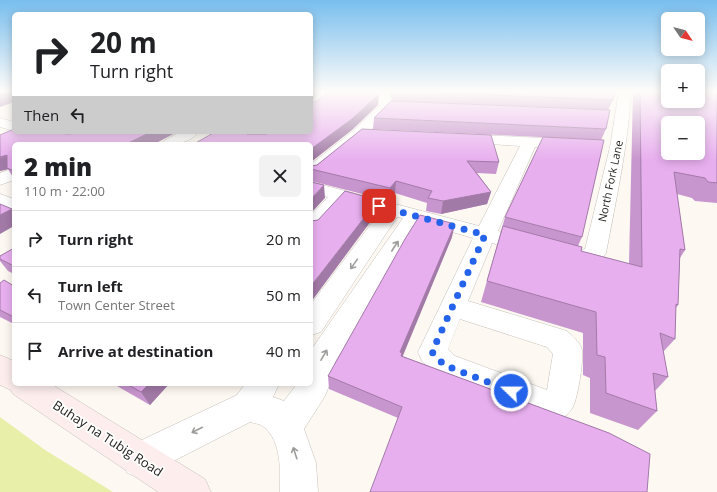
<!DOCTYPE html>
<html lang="en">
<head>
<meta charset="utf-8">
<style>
  body { margin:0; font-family:"Open Sans",sans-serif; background:#f2f2f2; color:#202124; height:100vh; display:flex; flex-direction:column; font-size:15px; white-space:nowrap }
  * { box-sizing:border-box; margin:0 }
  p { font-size:13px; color:#757577 }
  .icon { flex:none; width:22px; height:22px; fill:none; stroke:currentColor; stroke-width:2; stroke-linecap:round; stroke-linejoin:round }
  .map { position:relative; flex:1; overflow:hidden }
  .side { position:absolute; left:12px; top:142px; width:301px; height:244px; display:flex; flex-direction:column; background:#fff; border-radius:6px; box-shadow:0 2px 10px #0003 }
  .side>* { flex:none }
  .hud { position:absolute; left:12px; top:12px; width:301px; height:122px; border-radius:6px; box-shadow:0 2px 10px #0003; background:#fff; color:#202124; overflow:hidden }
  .needle { width:26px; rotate:125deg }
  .fabs { position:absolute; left:661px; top:12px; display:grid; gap:8px }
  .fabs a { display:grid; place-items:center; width:44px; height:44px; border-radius:6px; background:#fff; box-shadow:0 2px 10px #0003; font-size:20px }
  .pin { position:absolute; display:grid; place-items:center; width:34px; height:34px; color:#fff; margin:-17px; border-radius:8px; box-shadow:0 2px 6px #0006 }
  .me { position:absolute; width:44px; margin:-22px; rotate:292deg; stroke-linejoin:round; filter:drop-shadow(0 0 3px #0008) }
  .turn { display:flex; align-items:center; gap:14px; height:84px; padding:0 12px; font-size:18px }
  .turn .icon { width:52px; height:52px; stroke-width:2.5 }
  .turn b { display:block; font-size:28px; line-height:34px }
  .then { display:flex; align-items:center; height:38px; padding:0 12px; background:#0003; gap:8px; font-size:15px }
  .round { display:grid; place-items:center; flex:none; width:42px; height:42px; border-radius:6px; background:#f2f2f2 }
  .headline { display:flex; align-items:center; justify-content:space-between; height:68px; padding:0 12px }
  h1 { font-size:24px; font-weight:800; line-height:30px }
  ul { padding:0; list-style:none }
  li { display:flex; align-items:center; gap:12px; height:56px; padding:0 12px; border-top:1px solid #e0e0e0 }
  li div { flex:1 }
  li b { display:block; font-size:15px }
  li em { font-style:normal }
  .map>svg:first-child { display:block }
  .green { fill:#e8efa9 }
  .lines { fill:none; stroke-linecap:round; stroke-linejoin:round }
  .minor-casing { stroke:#c5c1ba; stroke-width:1 }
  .secondary-casing { stroke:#c5c1ba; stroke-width:1 }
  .minor { fill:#fff; fill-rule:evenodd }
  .secondary { fill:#fdeded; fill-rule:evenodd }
  .wall { fill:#c896ce }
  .shaded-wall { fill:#a27aa7 }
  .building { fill:#e8afef; stroke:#a27aa7; fill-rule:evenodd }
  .oneway { stroke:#9c9c9a }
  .route { stroke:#2563eb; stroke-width:7; stroke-dasharray:0 12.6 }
  .labels { text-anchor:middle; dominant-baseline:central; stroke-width:3.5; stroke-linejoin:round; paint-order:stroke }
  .street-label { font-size:11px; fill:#23221f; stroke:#fff }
  .near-street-label { font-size:13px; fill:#23221f; stroke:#fff }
</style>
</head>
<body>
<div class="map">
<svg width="717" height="492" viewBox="0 0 717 492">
  <rect width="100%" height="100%" fill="#fdf8f1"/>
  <!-- green -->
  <polygon class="green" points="0,417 45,450 113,492 0,492"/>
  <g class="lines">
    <defs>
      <g id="minor">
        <polygon points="315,92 327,92 328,101 316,111 311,112 311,102 316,100"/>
        <polygon points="376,92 388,92 394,106 392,109 363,137 317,176 311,177 311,164 353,131 380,105"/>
        <path d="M619,92H631C628,146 616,200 606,253L603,258L578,268L557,261L554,256L557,251C567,248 575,253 585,249L610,147Z"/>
        <polygon points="0,118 14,122 14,131 0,127"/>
        <path d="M180,132H198C190,144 174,144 161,144L164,141Z"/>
        <path d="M463,134L542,138L547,140L550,143L547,146L535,147L498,231L506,233L509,238L506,243L498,245L492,243L468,301L567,331C572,336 580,342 582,350C584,358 577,405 571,410C566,417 558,420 550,423L435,374L422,361L418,352L473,238L421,223L335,362L329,386L325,396L304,429L316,463L318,492H280C280,471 282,442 264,427C261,424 254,423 250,422L140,478L127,473L122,460L127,447L237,395L245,384H279L273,397L284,401L297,384H311V350L403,218L397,217L321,332L311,335V304L380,212L345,202L318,232L311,233V215L328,197L311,193V182L479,226L520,146L458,142L455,139L458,136ZM460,319L547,347L553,354L547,390L455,356L448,349Z"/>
        <polygon points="14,168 14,180 0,185 0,173"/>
        <polygon points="0,194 14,199 14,212 0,207"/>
      </g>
      <polygon id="secondary" points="0,355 14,361 14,384 51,384 205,479 211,492 158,492 13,394 11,390 0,385"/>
    </defs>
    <!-- minor casing -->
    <use href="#minor" class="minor-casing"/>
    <!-- secondary casing -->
    <use href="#secondary" class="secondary-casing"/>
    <!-- minor -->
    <use href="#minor" class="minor"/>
    <!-- secondary -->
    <use href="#secondary" class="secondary"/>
  </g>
  <!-- wall -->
  <g class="wall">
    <polygon points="389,92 615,92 613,100 608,110 393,101"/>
    <polygon points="633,92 717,92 717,203 695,201 692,198 677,194 685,250 680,258 678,305 676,308 675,339 663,352 668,377 655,391 657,411 638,430 590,413 590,378 583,375 583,333 481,302 505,217 582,237 578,246 581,251 629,264"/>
    <polygon points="374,118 606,129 601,140 373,129"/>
    <polygon points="362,129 499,162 496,174 477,173 491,192 487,204 441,214 426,211 427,203 395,193 390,201 311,181 311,166 317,165"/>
    <polygon points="177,132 154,144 14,144 14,179 8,169 0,171 0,135"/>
    <polygon points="452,237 402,356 609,433 398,418 329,389 328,376"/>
    <polygon points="14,248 14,274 8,271 0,261 0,256"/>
    <polygon points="0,283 14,286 14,324 0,317"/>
    <polygon points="115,384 169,384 150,405 117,386"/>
  </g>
  <!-- shaded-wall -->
  <g class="shaded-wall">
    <polygon points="0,92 14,92 14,102 0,107"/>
    <polygon points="311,92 314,92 314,99 311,101"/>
    <polygon points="379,94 378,105 352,130 311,162 311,149"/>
    <polygon points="64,132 89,132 73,140 64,133"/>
    <polygon points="151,132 177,132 154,144 126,144"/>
    <polygon points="248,132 264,132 252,140 247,134"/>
    <polygon points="7,155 8,169 0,171 0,157"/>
    <polygon points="396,181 395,193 390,201 390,188"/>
    <polygon points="324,185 325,198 311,213 311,199"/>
    <polygon points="491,192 487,204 441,214 443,201"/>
    <polygon points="378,200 377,213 311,302 311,286"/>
    <polygon points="12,209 14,212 14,226 0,234 0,215"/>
    <polygon points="455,224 452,237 402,358 400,352"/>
    <polygon points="149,384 169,384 150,405 141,392"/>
  </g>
  <!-- building -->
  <g class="building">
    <polygon points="328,92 378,92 379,94 352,119 311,149 311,144 194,144 215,132 248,132 247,134 267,134 269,132 311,132 311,102 316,102"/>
    <polygon points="419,92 615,92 613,100"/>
    <path d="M640,92H668V101H698V92H717V183L708,182L705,178L674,172L685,250L680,249L678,305L676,304L675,339L660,333L668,377L653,373L657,411L606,393L605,357L597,355L596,312L487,281L503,226L582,247L581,251L642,267ZM668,123H698V153H668Z"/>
    <polygon points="391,101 610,110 606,129 374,118"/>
    <polygon points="14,129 14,132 64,132 64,133 65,134 83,133 88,132 151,132 126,144 14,144 14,171 7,168 7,155 0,157 0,135"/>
    <polygon points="362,129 491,135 499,162 467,161 491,192 443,201 428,198 432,191 396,181 390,188 311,169 311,166 317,165"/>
    <polygon points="543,137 604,140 582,237 505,217"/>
    <polygon points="311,182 324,185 311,199"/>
    <polygon points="345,191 378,200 311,286 311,221 318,220"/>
    <polygon points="0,204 12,209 0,215"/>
    <polygon points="420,215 455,224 400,352 402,353 401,356 609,433 650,454 647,492 370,492 402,407 328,376 405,239"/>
    <polygon points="14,248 14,266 0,259 0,256"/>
    <polygon points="4,280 14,286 14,317 0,310 0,283"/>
    <polygon points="127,384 149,384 141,392"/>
  </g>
  <!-- one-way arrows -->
  <defs><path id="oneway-shaft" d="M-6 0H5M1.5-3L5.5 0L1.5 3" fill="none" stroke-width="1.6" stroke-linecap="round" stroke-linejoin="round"/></defs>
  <g class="oneway">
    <use href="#oneway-shaft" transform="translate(395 246) rotate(-57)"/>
    <use href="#oneway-shaft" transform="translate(354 264) rotate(125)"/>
    <use href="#oneway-shaft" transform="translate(324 355) rotate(-60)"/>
    <use href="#oneway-shaft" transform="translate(197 430) rotate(153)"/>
    <use href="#oneway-shaft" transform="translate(295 453) rotate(-108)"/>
  </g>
  <!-- sky -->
  <linearGradient id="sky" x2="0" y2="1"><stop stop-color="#78beee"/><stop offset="0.57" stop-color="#fefcf9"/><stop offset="1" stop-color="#fefcf9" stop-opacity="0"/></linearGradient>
  <rect width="717" height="160" fill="url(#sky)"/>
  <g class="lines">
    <!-- route -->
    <polyline class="route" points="379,206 485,235 432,352 444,365 511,391"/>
  </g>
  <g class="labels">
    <!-- street labels -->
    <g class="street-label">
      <text transform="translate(610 181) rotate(-78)">North Fork Lane</text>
    </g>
    <!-- near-street labels -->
    <g class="near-street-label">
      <text transform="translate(108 438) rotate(33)">Buhay na Tubig Road</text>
    </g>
  </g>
</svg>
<div class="fabs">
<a><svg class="needle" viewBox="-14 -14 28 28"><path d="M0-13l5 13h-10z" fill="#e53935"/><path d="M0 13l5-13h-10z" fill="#757577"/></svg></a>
<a>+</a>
<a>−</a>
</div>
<div class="pin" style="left:379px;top:206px;background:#d93025"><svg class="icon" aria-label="arrive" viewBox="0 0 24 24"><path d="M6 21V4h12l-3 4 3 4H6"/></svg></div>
<svg class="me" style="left:511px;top:391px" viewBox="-20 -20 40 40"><circle r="17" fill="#2563eb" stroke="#fff" stroke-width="3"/><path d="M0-11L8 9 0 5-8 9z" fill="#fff"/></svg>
<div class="hud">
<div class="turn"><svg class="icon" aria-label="right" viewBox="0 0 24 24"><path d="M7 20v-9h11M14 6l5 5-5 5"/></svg><div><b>20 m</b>Turn right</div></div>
<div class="then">Then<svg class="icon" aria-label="left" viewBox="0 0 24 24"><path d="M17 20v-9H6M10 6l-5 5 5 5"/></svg></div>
</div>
<section class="side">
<div class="headline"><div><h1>2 min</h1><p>110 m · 22:00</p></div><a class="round"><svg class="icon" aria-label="close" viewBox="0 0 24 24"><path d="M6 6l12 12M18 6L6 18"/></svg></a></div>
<ul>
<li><svg class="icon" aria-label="right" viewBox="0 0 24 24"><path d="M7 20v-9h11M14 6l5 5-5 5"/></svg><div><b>Turn right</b></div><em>20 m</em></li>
<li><svg class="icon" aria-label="left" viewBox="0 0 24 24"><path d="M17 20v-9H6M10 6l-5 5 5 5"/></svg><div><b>Turn left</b><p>Town Center Street</p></div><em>50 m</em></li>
<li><svg class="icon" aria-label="arrive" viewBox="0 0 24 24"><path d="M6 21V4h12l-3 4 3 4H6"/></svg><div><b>Arrive at destination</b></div><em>40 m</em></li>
</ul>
</section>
</div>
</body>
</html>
